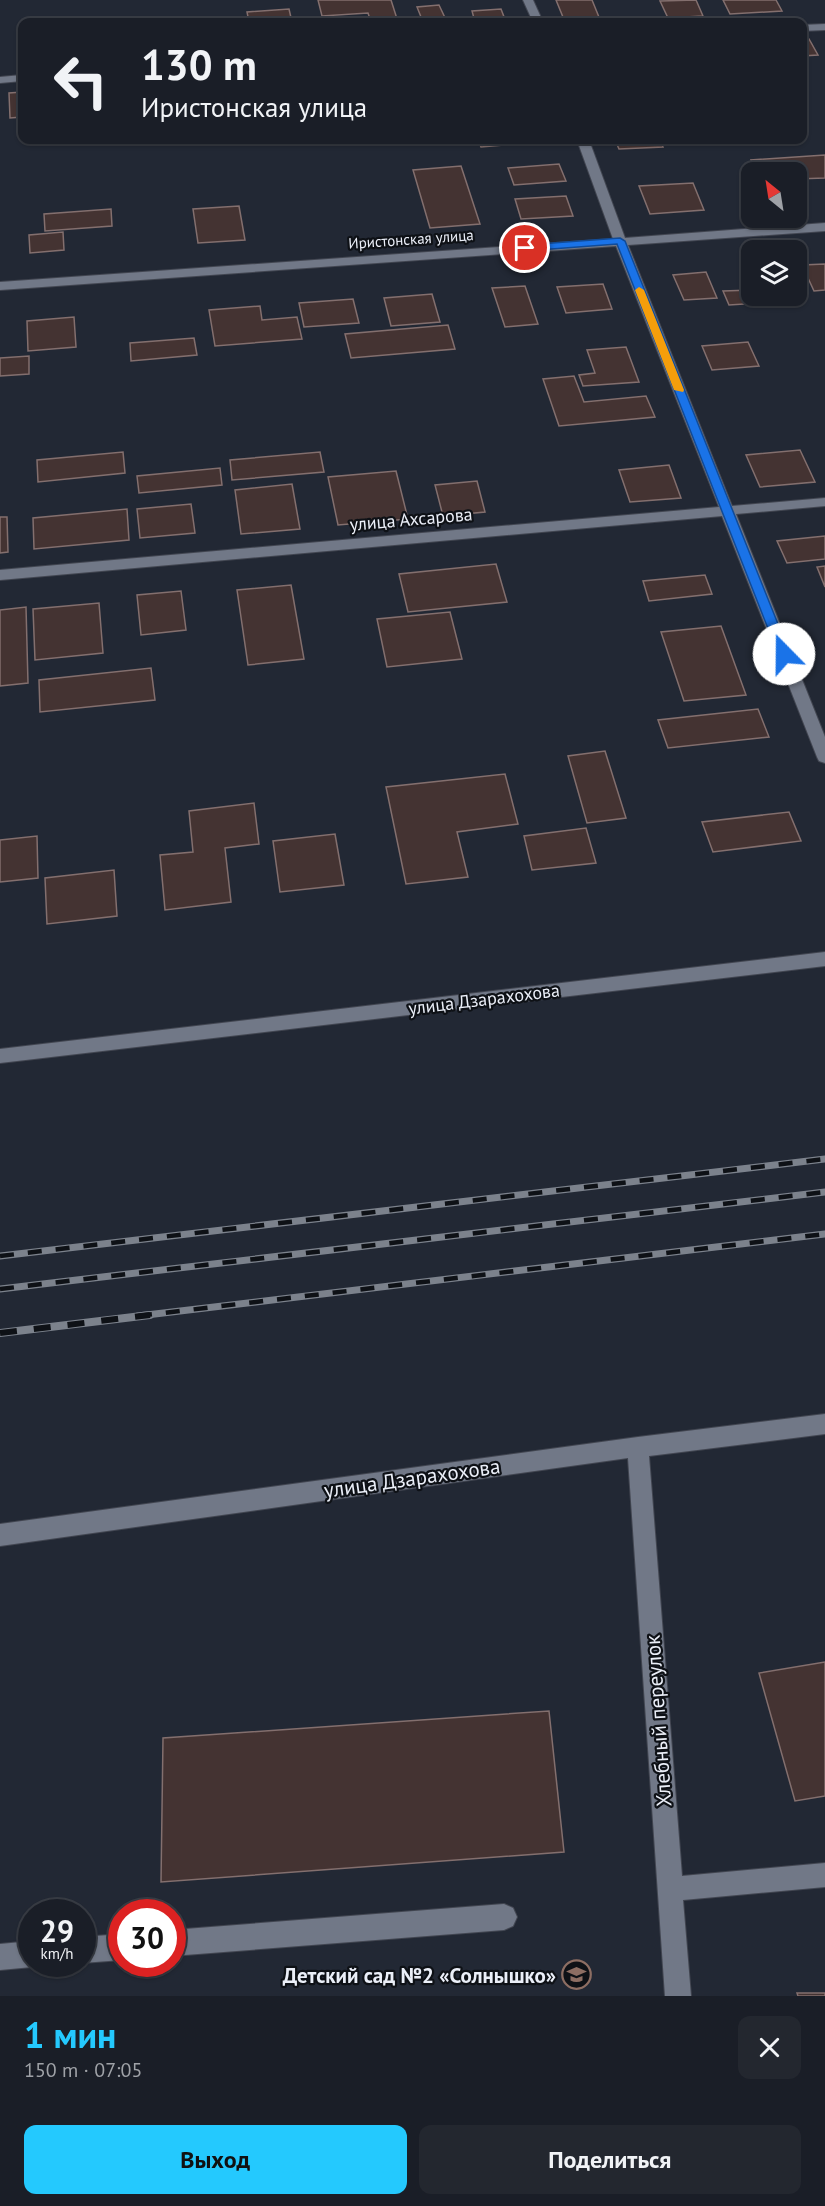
<!DOCTYPE html>
<html lang="ru">
<head>
<meta charset="utf-8">
<style>
  body { margin:0; font-family:"PT Sans",sans-serif; background:#23272f; color:#f1f3f6; height:100vh; display:flex; flex-direction:column; font-size:22px; white-space:nowrap }
  * { box-sizing:border-box; margin:0 }
  p { font-size:20px; color:#9fa2a7 }
  .icon { flex:none; width:33px; height:33px; fill:none; stroke:currentColor; stroke-width:2; stroke-linecap:round; stroke-linejoin:round }
  .map { position:relative; height:1996px; overflow:hidden }
  .sheet { display:flex; flex-direction:column; background:#1a1e27; flex:1 }
  .sheet>* { flex:none }
  .hud { position:absolute; left:18px; top:18px; width:789px; height:126px; border-radius:12px; box-shadow:0 2px 4px #0004,0 0 0 2px #383c44; background:#1a1e27; color:#f1f3f6; overflow:hidden }
  .needle { width:39px; rotate:330deg }
  .controls { position:absolute; left:741px; top:162px; display:grid; gap:12px }
  .controls a { display:grid; place-items:center; width:66px; height:66px; border-radius:12px; background:#1a1e27; box-shadow:0 2px 4px #0004,0 0 0 2px #383c44; font-size:30px }
  .speed { position:absolute; left:18px; top:1899px; display:flex; gap:12px; font-size:30px; font-weight:700; text-align:center }
  .speed>* { display:grid; place-content:center; width:78px; height:78px; border-radius:50%; background:#1a1e27; box-shadow:0 2px 4px #0004,0 0 0 2px #383c44; line-height:1 }
  .speed small { font-size:15px; font-weight:400 }
  .speed .limit { border:9px solid #d22; background:#fff; color:#111 }
  .pin { position:absolute; display:grid; place-items:center; width:51px; height:51px; color:#fff; margin:-26px; border:3px solid #fff; border-radius:50%; box-shadow:0 2px 6px #0007 }
  .me { position:absolute; width:66px; margin:-33px; rotate:338deg; stroke-linejoin:round; filter:drop-shadow(0 0 4px #0008) }
  .turn { display:flex; align-items:center; gap:21px; height:126px; padding:0 24px; font-size:27px }
  .turn .icon { width:78px; height:78px; stroke-width:2.5 }
  .turn b { display:block; font-size:42px; line-height:51px }
  .round { display:grid; place-items:center; flex:none; width:63px; height:63px; border-radius:12px; background:#23272f }
  .overview { display:flex; align-items:center; justify-content:space-between; height:102px; padding:0 24px }
  h1 { font-size:36px; font-weight:600; line-height:45px; color:#24c9fe }
  .button { display:flex; gap:12px; margin-top:auto; padding:12px 24px }
  .button a { flex:1; height:69px; border-radius:12px; background:#24c9fe; color:#111; font-size:24px; font-weight:600; line-height:69px; text-align:center }
  .button a+a { background:#23272f; color:#f1f3f6 }
  .map>svg:first-child { display:block }
  .building { fill:#443332; stroke:#836f6e; stroke-width:1.5 }
  .lines { fill:none; stroke-linecap:round; stroke-linejoin:round }
  .minor-casing { stroke:#424651; stroke-width:2 }
  .minor { fill:#717887; fill-rule:evenodd }
  .rail-far1-casing { stroke:#7c828c; stroke-width:7 }
  .rail-casing { stroke:#7c828c; stroke-width:8 }
  .rail-far1 { stroke:#0e1116; stroke-width:4.5; stroke-dasharray:14; stroke-linecap:butt }
  .rail { stroke:#0e1116; stroke-width:6; stroke-dasharray:17; stroke-linecap:butt }
  .route { fill:#1a73e8; stroke:#114b97; stroke-width:1.5 }
  .slow { fill:#f59e0b }
  .labels { text-anchor:middle; dominant-baseline:central; stroke-width:4.5; stroke-linejoin:round; paint-order:stroke }
  .far-street-label { font-size:15px; fill:#ebeff8; stroke:#0e1116 }
  .street-label { font-size:18px; fill:#ebeff8; stroke:#0e1116 }
  .near-street-label { font-size:21px; fill:#ebeff8; stroke:#0e1116 }
  .near-poi-label { font-size:21px; font-weight:bold; fill:#ebeff8; stroke:#0e1116; text-anchor:end }
</style>
</head>
<body>
<div class="map">
<svg width="825" height="1996" viewBox="0 0 825 1996">
  <rect width="100%" height="100%" fill="#222834"/>
  <!-- building -->
  <g class="building">
    <polygon points="318,0 391,0 398,22 362,22 371,22 368,13 322,16"/>
    <polygon points="556,0 592,0 601,22 565,22"/>
    <polygon points="696,0 703,16 668,18 660,1"/>
    <polygon points="723,0 776,0 782,11 730,14"/>
    <polygon points="439,5 447,22 423,22 417,7"/>
    <polygon points="289,9 292,22 249,22 247,12"/>
    <polygon points="501,9 506,22 475,22 472,11"/>
    <polygon points="802,39 809,39 818,55 802,56"/>
    <polygon points="22,92 22,117 10,118 9,93"/>
    <polygon points="478,140 551,140 552,141 481,147"/>
    <polygon points="615,140 660,140 663,147 619,149"/>
    <polygon points="825,155 825,178 796,179 796,172 757,172 751,160"/>
    <polygon points="559,164 566,181 514,185 508,168"/>
    <polygon points="461,166 480,224 430,228 413,170"/>
    <polygon points="693,183 704,210 650,214 639,186"/>
    <polygon points="566,196 573,216 521,219 515,199"/>
    <polygon points="239,206 245,240 198,243 193,209"/>
    <polygon points="111,209 112,226 45,231 44,214"/>
    <polygon points="63,232 64,250 30,253 29,235"/>
    <polygon points="825,264 825,290 814,291 802,265"/>
    <polygon points="706,272 717,298 684,300 673,275"/>
    <polygon points="603,284 612,309 566,313 557,287"/>
    <polygon points="525,286 538,324 505,327 492,288"/>
    <polygon points="752,290 752,296 774,296 777,302 729,305 723,291"/>
    <polygon points="432,294 440,322 391,326 384,298"/>
    <polygon points="353,299 359,323 304,327 299,303"/>
    <polygon points="260,306 262,320 297,317 302,339 215,346 209,310"/>
    <polygon points="74,317 76,347 28,351 27,321"/>
    <polygon points="448,325 455,349 351,358 345,334"/>
    <polygon points="194,338 197,355 131,361 130,343"/>
    <polygon points="748,342 759,366 712,370 702,346"/>
    <polygon points="626,347 639,382 583,386 579,375 595,373 587,350"/>
    <polygon points="29,356 29,374 0,376 0,358"/>
    <polygon points="574,376 584,402 646,396 655,417 559,426 543,379"/>
    <polygon points="800,450 815,482 760,487 746,455"/>
    <polygon points="123,452 125,473 38,482 37,460"/>
    <polygon points="320,452 324,472 232,480 230,460"/>
    <polygon points="669,465 681,498 630,502 619,470"/>
    <polygon points="220,468 222,485 139,493 137,476"/>
    <polygon points="396,471 408,519 338,525 328,477"/>
    <polygon points="477,481 485,512 443,516 435,485"/>
    <polygon points="292,484 300,529 241,534 235,490"/>
    <polygon points="191,504 195,533 140,538 137,509"/>
    <polygon points="127,509 129,540 34,549 33,518"/>
    <polygon points="0,517 7,517 8,552 0,553"/>
    <polygon points="825,536 825,559 787,563 777,541"/>
    <polygon points="496,564 507,602 408,612 399,574"/>
    <polygon points="825,566 825,587 817,567"/>
    <polygon points="705,575 712,594 649,601 643,581"/>
    <polygon points="291,585 304,659 248,665 237,590"/>
    <polygon points="181,591 186,630 141,635 137,595"/>
    <polygon points="99,603 103,653 35,660 33,609"/>
    <polygon points="26,607 28,683 0,686 0,610"/>
    <polygon points="450,612 462,659 387,667 377,619"/>
    <polygon points="721,626 746,695 684,701 661,632"/>
    <polygon points="151,668 155,700 40,712 39,680"/>
    <polygon points="758,709 769,737 668,748 658,720"/>
    <polygon points="605,751 626,818 587,823 568,756"/>
    <polygon points="505,774 518,824 457,832 468,877 406,884 386,787"/>
    <polygon points="254,803 259,844 225,848 231,902 165,910 160,855 193,852 189,811"/>
    <polygon points="789,812 801,841 713,852 702,822"/>
    <polygon points="586,828 596,863 532,870 524,836"/>
    <polygon points="335,834 344,885 280,892 273,841"/>
    <polygon points="37,836 38,878 0,882 0,840"/>
    <polygon points="114,870 117,916 47,924 45,878"/>
    <polygon points="825,1662 825,1796 795,1801 759,1673"/>
    <polygon points="549,1711 564,1852 161,1882 163,1738"/>
    <polygon points="797,1993 825,1993 825,1996 798,1996"/>
  </g>
  <g class="lines">
    <defs>
      <g id="minor">
        <polygon points="523,0 533,0 543,22 533,22"/>
        <polygon points="825,24 825,30 802,31 802,25"/>
        <polygon points="22,75 22,81 0,83 0,77"/>
        <polygon points="577,140 589,140 625,238 825,223 825,231 628,245 732,506 825,498 825,506 736,514 825,737 825,763 819,761 817,757 722,516 0,580 0,570 719,507 616,246 0,290 0,282 613,239"/>
        <polygon points="825,952 825,966 0,1063 0,1049"/>
        <polygon points="825,1414 825,1434 649,1456 682,1876 825,1863 825,1887 683,1900 691,1996 665,1996 628,1458 0,1546 0,1524 638,1437"/>
        <polygon points="504,1904 513,1908 517,1917 513,1926 504,1930 172,1956 172,1930"/>
        <polygon points="122,1934 122,1960 82,1963 82,1937"/>
        <polygon points="32,1941 32,1964 40,1964 32,1967 0,1970 0,1944"/>
      </g>
    </defs>
    <!-- minor casing -->
    <use href="#minor" class="minor-casing"/>
    <!-- minor -->
    <use href="#minor" class="minor"/>
    <defs>
      <g id="rail-far1">
        <polyline points="0,1256 825,1159"/>
        <polyline points="0,1289 825,1192"/>
        <polyline points="138,1316 825,1234"/>
      </g>
      <polyline id="rail" points="0,1333 150,1315"/>
    </defs>
    <!-- rail-far1 casing -->
    <use href="#rail-far1" class="rail-far1-casing"/>
    <!-- rail casing -->
    <use href="#rail" class="rail-casing"/>
    <!-- rail-far1 -->
    <use href="#rail-far1" class="rail-far1"/>
    <!-- rail -->
    <use href="#rail" class="rail"/>
  </g>
  <!-- route -->
  <polygon class="route" points="620,238 625,241 790,654 788,656 784,657 778,654 617,244 525,251 520,248 525,245"/>
  <!-- slow -->
  <polygon class="slow" points="639,287 644,290 684,390 683,392 674,390 635,290"/>
  <!-- icons -->
  <defs>
    <symbol id="school-ring" viewBox="-11 -11 22 22"><circle r="9.5" fill="#0e1116" stroke="#8d6e63" stroke-width="1.5"/><path d="M0-5L7-2L0 1L-7-2ZM-4 1L0 2.5L4 1V4Q0 6-4 4Z" fill="#8d6e63"/></symbol>
  </defs>
  <g fill-rule="evenodd">
    <use href="#school-ring" x="560" y="1958" width="33" height="33"/>
  </g>
  <g class="labels">
    <!-- far-street labels -->
    <g class="far-street-label">
      <text transform="translate(411 239) rotate(-4)">Иристонская улица</text>
    </g>
    <!-- street labels -->
    <g class="street-label">
      <text transform="translate(411 519) rotate(-5)">улица Ахсарова</text>
      <text transform="translate(484 999) rotate(-7)">улица Дзарахохова</text>
    </g>
    <!-- near-street labels -->
    <g class="near-street-label">
      <text transform="translate(412 1478) rotate(-8)">улица Дзарахохова</text>
      <text transform="translate(658 1721) rotate(-94)">Хлебный переулок</text>
    </g>
    <!-- near-poi labels -->
    <g class="near-poi-label">
      <text x="556" y="1975">Детский сад №2 «Солнышко»</text>
    </g>
  </g>
</svg>
<div class="controls">
<a><svg class="needle" viewBox="-14 -14 28 28"><path d="M0-13l5 13h-10z" fill="#e53935"/><path d="M0 13l5-13h-10z" fill="#9fa2a7"/></svg></a>
<a><svg class="icon" aria-label="layers" viewBox="0 0 24 24"><path d="M12 4l9 5-9 5-9-5zM3 14l9 5 9-5"/></svg></a>
</div>
<div class="speed"><div>29<small>km/h</small></div><div class="limit">30</div></div>
<div class="pin" style="left:525px;top:248px;background:#d93025"><svg class="icon" aria-label="arrive" viewBox="0 0 24 24"><path d="M6 21V4h12l-3 4 3 4H6"/></svg></div>
<svg class="me" style="left:784px;top:654px" viewBox="-20 -20 40 40"><circle r="19" fill="#fff"/><path d="M0-13L10 11 0 6-10 11z" fill="#1a73e8"/></svg>
<div class="hud">
<div class="turn"><svg class="icon" aria-label="left" viewBox="0 0 24 24"><path d="M17 20v-9H6M10 6l-5 5 5 5"/></svg><div><b>130 m</b>Иристонская улица</div></div>
</div>
</div>
<section class="sheet">
<div class="overview"><div><h1>1 мин</h1><p>150 m · 07:05</p></div><a class="round"><svg class="icon" aria-label="close" viewBox="0 0 24 24"><path d="M6 6l12 12M18 6L6 18"/></svg></a></div>
<div class="button"><a>Выход</a><a>Поделиться</a></div>
</section>
</body>
</html>
